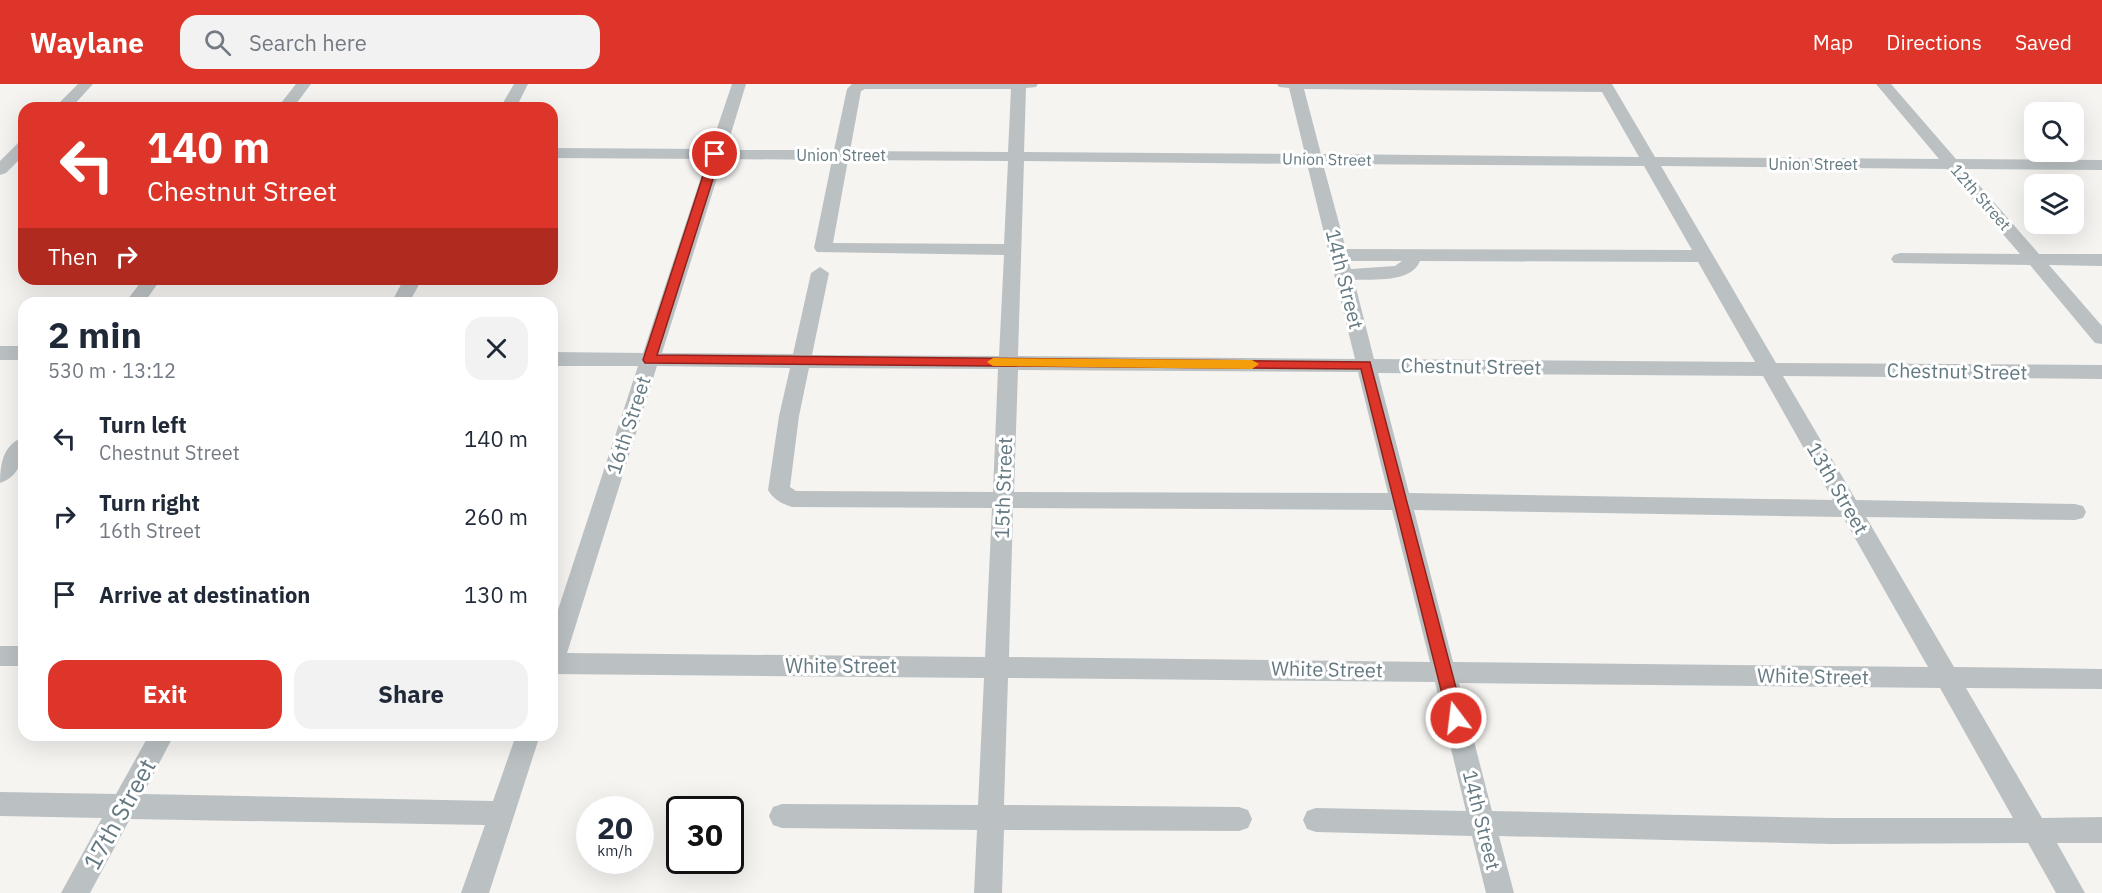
<!DOCTYPE html>
<html lang="en">
<head>
<meta charset="utf-8">
<style>
  body { margin:0; font-family:"IBM Plex Sans",sans-serif; background:#f2f2f3; color:#1f2937; height:100vh; display:flex; flex-direction:column; font-size:22px; white-space:nowrap }
  * { box-sizing:border-box; margin:0 }
  p { font-size:20px; color:#747a83 }
  .icon { flex:none; width:33px; height:33px; fill:none; stroke:currentColor; stroke-width:2; stroke-linecap:round; stroke-linejoin:round }
  .map { position:relative; flex:1; overflow:hidden }
  .side { position:absolute; left:18px; top:213px; width:540px; height:444px; display:flex; flex-direction:column; background:#fff; border-radius:18px; box-shadow:0 6px 24px #0002 }
  .side>* { flex:none }
  .top-card { position:absolute; left:18px; top:18px; width:540px; height:183px; border-radius:18px; box-shadow:0 6px 24px #0002; background:#dd3529; color:#fff; overflow:hidden }
  .buttons { position:absolute; left:2024px; top:18px; display:grid; gap:12px }
  .buttons a { display:grid; place-items:center; width:60px; height:60px; border-radius:12px; background:#fff; box-shadow:0 6px 24px #0002; font-size:30px }
  .speed { position:absolute; left:576px; top:712px; display:flex; gap:12px; font-size:30px; font-weight:700; text-align:center }
  .speed>* { display:grid; place-content:center; width:78px; height:78px; border-radius:50%; background:#fff; box-shadow:0 6px 24px #0002; line-height:1 }
  .speed small { font-size:15px; font-weight:400 }
  .speed .limit { border:3px solid #111; border-radius:9px; background:#fff; color:#111 }
  .pin { position:absolute; display:grid; place-items:center; width:51px; height:51px; color:#fff; margin:-26px; border:3px solid #fff; border-radius:50%; box-shadow:0 2px 6px #0007 }
  .me { position:absolute; width:66px; margin:-33px; rotate:345deg; stroke-linejoin:round; filter:drop-shadow(0 0 4px #0008) }
  .turn { display:flex; align-items:center; gap:21px; height:126px; padding:0 30px; font-size:27px }
  .turn .icon { width:78px; height:78px; stroke-width:2.5 }
  .turn b { display:block; font-size:42px; line-height:51px }
  .then { display:flex; align-items:center; height:57px; padding:0 30px; background:#0003; gap:12px; font-size:22px }
  .round { display:grid; place-items:center; flex:none; width:63px; height:63px; border-radius:18px; background:#f2f2f3 }
  .headline { display:flex; align-items:center; justify-content:space-between; height:102px; padding:0 30px }
  h1 { font-size:36px; font-weight:800; line-height:45px }
  .action { display:flex; gap:12px; margin-top:auto; padding:12px 30px }
  .action a { flex:1; height:69px; border-radius:18px; background:#dd3529; color:#fff; font-size:24px; font-weight:800; line-height:69px; text-align:center }
  .action a+a { background:#f2f2f3; color:#1f2937 }
  ul { padding:0; list-style:none }
  li { display:flex; align-items:center; gap:18px; height:78px; padding:0 30px }
  li div { flex:1 }
  li b { display:block; font-size:22px }
  li em { font-style:normal }
  header { display:flex; align-items:center; gap:36px; box-sizing:border-box; height:84px; padding:0 30px; background:#dd3529; color:#fff }
  header strong { font-size:28px }
  nav { display:flex; gap:33px; margin-inline-start:auto; font-size:21px }
  .search { width:420px; height:54px; background:#f2f2f3; display:flex; align-items:center; gap:15px; box-sizing:border-box; padding:0 21px; border-radius:18px; color:#747a83; font-size:22px }
  .map>svg:first-child { display:block }
  .lines { fill:none; stroke-linecap:round; stroke-linejoin:round }
  .minor { fill:#bbc1c3; fill-rule:evenodd }
  .route { fill:#dd3529; stroke:#90221b; stroke-width:1.5 }
  .slow { fill:#f59e0b }
  .labels { text-anchor:middle; dominant-baseline:central; stroke-width:6; stroke-linejoin:round; paint-order:stroke }
  .far-street-label { font-size:16px; fill:#647981; stroke:#fff }
  .street-label { font-size:20px; fill:#647981; stroke:#fff }
  .near-street-label { font-size:24px; fill:#647981; stroke:#fff }
</style>
</head>
<body>
<header>
<strong>Waylane</strong>
<div class="search"><svg class="icon" aria-label="search" viewBox="0 0 24 24"><circle cx="10" cy="10" r="6"/><path d="M15 15l6 6"/></svg>Search here</div>
<nav><a>Map</a><a>Directions</a><a>Saved</a></nav>
</header>
<div class="map">
<svg width="2102" height="809" viewBox="0 0 2102 809">
  <rect width="100%" height="100%" fill="#f5f4f1"/>
  <g class="lines">
    <!-- minor -->
    <g class="minor">
      <polygon points="78,0 93,0 71,24 54,24"/>
      <polygon points="296,0 311,0 293,24 277,24"/>
      <polygon points="514,0 528,0 516,24 500,24"/>
      <path d="M732,0H746L726,66H834L847,5L852,0H1038L1036,3L1026,4L1024,68L1305,70L1289,4L1279,3L1277,0H1612L1655,73L1939,75L1876,0H1891L1956,75L2102,76V86L1965,85L2039,170H2102V182L2049,181L2102,242V260L2095,259L2030,181L1894,179L1891,175L1894,171L1900,169L2020,170L1947,85L1661,82L1776,279L2102,281V295L1783,292L1856,416L2075,420L2083,422L2086,428L2083,434L2075,436L1866,433L1954,583L2102,585V605L1966,604L2042,734L2102,733V759H2057L2085,809H2056L2028,759L1831,760L1499,752L1514,809H1486L1472,752L1316,748L1307,745L1303,736L1307,727L1316,724L1466,727L1435,598L1008,594L1004,721L1239,723L1248,726L1252,735L1248,744L1239,747L1004,746L1002,809H974L977,746L782,744L773,741L769,732L773,723L782,720L978,721L984,594L552,590V544L638,282H552V268L643,269L707,75L552,74V64L710,65ZM865,5H1011L1008,68L850,67L861,7ZM1304,5L1602,8L1639,73L1321,70ZM723,75L832,76L814,164L817,168L1004,171L999,272L812,271L829,189L820,183L811,189L793,270L662,269ZM848,76L1008,77L1004,160L833,159ZM1024,77L1307,80L1355,275L1018,272ZM1323,80L1644,82L1692,166L1346,165ZM1348,177H1402L1395,182L1351,185ZM1420,177L1698,178L1755,278L1374,275L1354,196C1373,195 1412,199 1420,177ZM657,282L790,284L779,332L768,406C773,415 782,420 792,423L992,424L985,573L567,569ZM809,284L998,285L993,408L796,407L790,403L799,332ZM1018,286L1358,288L1388,409L1014,408ZM1378,289L1763,292L1833,416L1409,409ZM1013,424L1392,426L1430,578L1009,573ZM1414,426L1843,433L1928,583L1453,578ZM1459,599L1940,604L2013,734H1831L1492,727Z"/>
      <polygon points="24,57 24,71 6,89 0,91 0,77 18,59"/>
      <polygon points="143,195 161,195 144,219 125,219"/>
      <polygon points="404,195 422,195 409,219 391,219"/>
      <rect x="0" y="262" width="24" height="14"/>
      <path d="M24,353C24,372 21,392 0,399C0,380 3,360 24,353Z"/>
      <rect x="0" y="562" width="24" height="20"/>
      <polygon points="149,651 174,651 143,710 493,717 516,651 540,651 489,809 461,809 485,741 130,735 90,809 61,809 102,734 0,732 0,708 116,710"/>
    </g>
  </g>
  <!-- route -->
  <polygon class="route" points="715,67 721,70 657,271 1370,278 1464,634 1461,639 1450,639 1448,634 1361,285 645,279 643,276 710,70"/>
  <!-- slow -->
  <polygon class="slow" points="993,274 1252,276 1259,280 1252,285 993,282 987,278"/>
  <g class="labels">
    <!-- far-street labels -->
    <g class="far-street-label">
      <text x="841" y="71">Union Street</text>
      <text transform="translate(1327 75) rotate(1)">Union Street</text>
      <text x="1813" y="80">Union Street</text>
      <text transform="translate(1981 113) rotate(49)">12th Street</text>
    </g>
    <!-- street labels -->
    <g class="street-label">
      <text transform="translate(1345 195) rotate(76)">14th Street</text>
      <text transform="translate(1471 282) rotate(1)">Chestnut Street</text>
      <text transform="translate(1957 287) rotate(1)">Chestnut Street</text>
      <text transform="translate(628 341) rotate(-72)">16th Street</text>
      <text transform="translate(1003 404) rotate(-88)">15th Street</text>
      <text transform="translate(1838 404) rotate(60)">13th Street</text>
      <text x="841" y="581">White Street</text>
      <text transform="translate(1327 585) rotate(1)">White Street</text>
      <text transform="translate(1813 592) rotate(1)">White Street</text>
      <text transform="translate(1482 736) rotate(76)">14th Street</text>
    </g>
    <!-- near-street labels -->
    <g class="near-street-label">
      <text transform="translate(119 730) rotate(-61)">17th Street</text>
    </g>
  </g>
</svg>
<div class="buttons">
<a><svg class="icon" aria-label="search" viewBox="0 0 24 24"><circle cx="10" cy="10" r="6"/><path d="M15 15l6 6"/></svg></a>
<a><svg class="icon" aria-label="layers" viewBox="0 0 24 24"><path d="M12 4l9 5-9 5-9-5zM3 14l9 5 9-5"/></svg></a>
</div>
<div class="speed"><div>20<small>km/h</small></div><div class="limit">30</div></div>
<div class="pin" style="left:715px;top:70px;background:#d93025"><svg class="icon" aria-label="arrive" viewBox="0 0 24 24"><path d="M6 21V4h12l-3 4 3 4H6"/></svg></div>
<svg class="me" style="left:1456px;top:634px" viewBox="-20 -20 40 40"><circle r="17" fill="#dd3529" stroke="#fff" stroke-width="3"/><path d="M0-11L8 9 0 5-8 9z" fill="#fff"/></svg>
<div class="top-card">
<div class="turn"><svg class="icon" aria-label="left" viewBox="0 0 24 24"><path d="M17 20v-9H6M10 6l-5 5 5 5"/></svg><div><b>140 m</b>Chestnut Street</div></div>
<div class="then">Then<svg class="icon" aria-label="right" viewBox="0 0 24 24"><path d="M7 20v-9h11M14 6l5 5-5 5"/></svg></div>
</div>
<section class="side">
<div class="headline"><div><h1>2 min</h1><p>530 m · 13:12</p></div><a class="round"><svg class="icon" aria-label="close" viewBox="0 0 24 24"><path d="M6 6l12 12M18 6L6 18"/></svg></a></div>
<ul>
<li><svg class="icon" aria-label="left" viewBox="0 0 24 24"><path d="M17 20v-9H6M10 6l-5 5 5 5"/></svg><div><b>Turn left</b><p>Chestnut Street</p></div><em>140 m</em></li>
<li><svg class="icon" aria-label="right" viewBox="0 0 24 24"><path d="M7 20v-9h11M14 6l5 5-5 5"/></svg><div><b>Turn right</b><p>16th Street</p></div><em>260 m</em></li>
<li><svg class="icon" aria-label="arrive" viewBox="0 0 24 24"><path d="M6 21V4h12l-3 4 3 4H6"/></svg><div><b>Arrive at destination</b></div><em>130 m</em></li>
</ul>
<div class="action"><a>Exit</a><a>Share</a></div>
</section>
</div>
</body>
</html>
